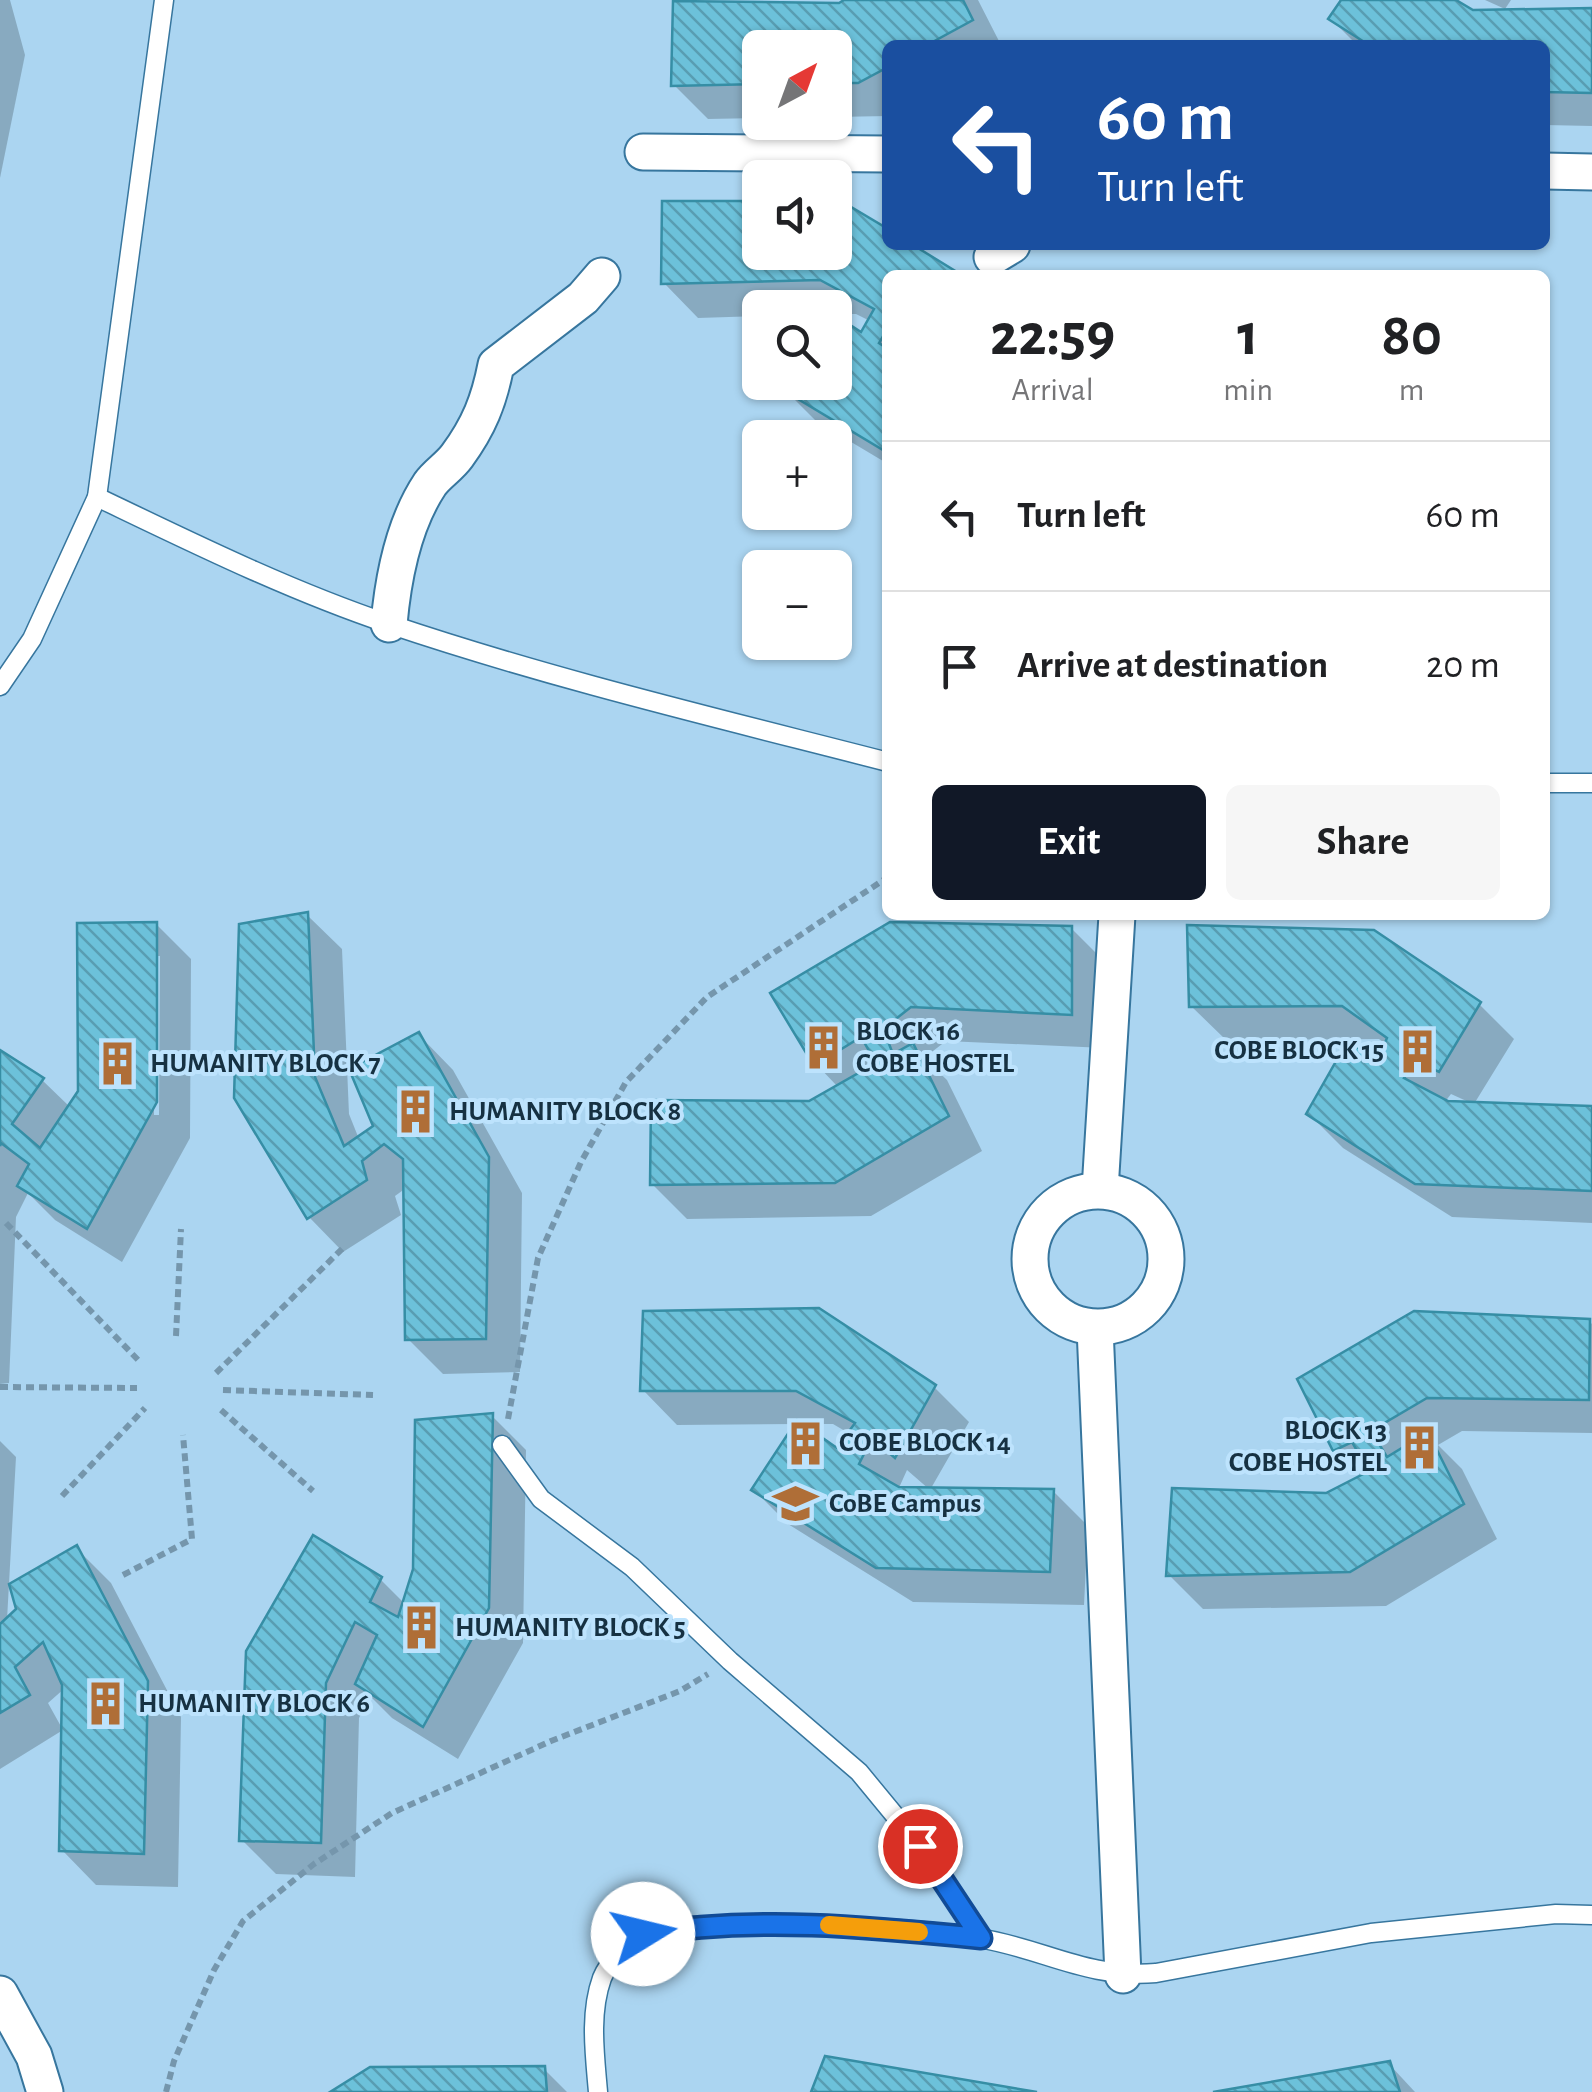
<!DOCTYPE html>
<html lang="en">
<head>
<meta charset="utf-8">
<style>
  body { margin:0; font-family:"Alegreya Sans",sans-serif; background:#f6f6f6; color:#202124; height:100vh; display:flex; flex-direction:column; font-size:38px; white-space:nowrap }
  * { box-sizing:border-box; margin:0 }
  p { font-size:32px; color:#757577 }
  .icon { flex:none; width:55px; height:55px; fill:none; stroke:currentColor; stroke-width:2; stroke-linecap:round; stroke-linejoin:round }
  .map { position:relative; flex:1; overflow:hidden }
  .side { position:absolute; left:882px; top:270px; width:668px; height:650px; display:flex; flex-direction:column; background:#fff; border-radius:15px; box-shadow:0 2px 8px #0004 }
  .side>* { flex:none }
  .banner { position:absolute; left:882px; top:40px; width:668px; height:210px; border-radius:15px; box-shadow:0 2px 8px #0004; background:#1a4fa0; color:#fff; overflow:hidden }
  .needle { width:65px; rotate:41deg }
  .buttons { position:absolute; left:742px; top:30px; display:grid; gap:20px }
  .buttons a { display:grid; place-items:center; width:110px; height:110px; border-radius:15px; background:#fff; box-shadow:0 2px 8px #0004; font-size:50px }
  .pin { position:absolute; display:grid; place-items:center; width:85px; height:85px; color:#fff; margin:-42px; border:5px solid #fff; border-radius:50%; box-shadow:0 2px 10px #0007 }
  .me { position:absolute; width:110px; margin:-55px; rotate:81deg; stroke-linejoin:round; filter:drop-shadow(0 0 8px #0008) }
  .turn { display:flex; align-items:center; gap:35px; height:210px; padding:0 50px; font-size:45px }
  .turn .icon { width:130px; height:130px; stroke-width:2.5 }
  .turn b { display:block; font-size:70px; line-height:85px }
  .eta { display:flex; justify-content:space-evenly; align-items:center; height:170px; text-align:center }
  .eta b { font-size:60px; font-weight:700; line-height:70px }
  .cta { display:flex; gap:20px; margin-top:auto; padding:20px 50px }
  .cta a { flex:1; height:115px; border-radius:15px; background:#111827; color:#fff; font-size:40px; font-weight:700; line-height:115px; text-align:center }
  .cta a+a { background:#f6f6f6; color:#202124 }
  ul { padding:0; list-style:none }
  li { display:flex; align-items:center; gap:30px; height:150px; padding:0 50px; border-top:2px solid #e0e0e0 }
  li div { flex:1 }
  li b { display:block; font-size:38px }
  li em { font-style:normal }
  .map>svg:first-child { display:block }
  .built { fill:#abd5f1; fill-rule:evenodd }
  .shadow { fill:#0003; fill-rule:evenodd }
  .building { fill:url(#building-back-hatch); stroke:#368ea5; stroke-width:2.5 }
  .lines { fill:none; stroke-linecap:round; stroke-linejoin:round }
  .lane-casing { stroke:#37769e; stroke-width:21 }
  .street-casing { stroke:#37769e; stroke-width:39 }
  .path { stroke:#7596ac; stroke-width:6; stroke-dasharray:8 5; stroke-linecap:butt }
  .lane { stroke:#fff; stroke-width:18 }
  .street { stroke:#fff; stroke-width:35 }
  .route-casing { stroke:#114b97; stroke-width:25 }
  .route { stroke:#1a73e8; stroke-width:18 }
  .slow { stroke:#f59e0b; stroke-width:18 }
  .labels { text-anchor:middle; dominant-baseline:central; stroke-width:8; stroke-linejoin:round; paint-order:stroke }
  .poi-label { font-size:28px; font-weight:bold; fill:#163142; stroke:#bde3fd; text-anchor:start }
</style>
</head>
<body>
<div class="map">
<svg width="1592" height="2092" viewBox="0 0 1592 2092">
  <defs>
    <pattern id="building-back-hatch" width="6" height="6" patternUnits="userSpaceOnUse" patternTransform="scale(2.5)"><rect width="6" height="6" fill="#6cc1da"/><path d="M-1 5l2 2M0 0l6 6M5-1l2 2" fill="none" stroke="#589db2"/></pattern>
  </defs>
  <rect width="100%" height="100%" fill="#bde3fd"/>
  <!-- built -->
  <path class="built" d="M0,0H1592V2092H0ZM888,45H1545V245H888ZM760,48H835V122H760ZM760,178H835V252H760ZM888,275H1545V915H888ZM760,308H835V382H760ZM760,438H835V512H760ZM760,568H835V642H760Z"/>
  <!-- shadow -->
  <g class="shadow">
    <polygon points="0,0 10,0 25,55 0,178"/>
    <polygon points="849,0 978,0 1001,45 888,45 888,116 835,117 835,48 760,48 760,118 708,119 674,85"/>
    <polygon points="1344,0 1455,0 1473,12 1592,11 1592,126 1545,125 1545,45 1357,45 1331,19"/>
    <polygon points="1485,0 1511,0 1505,9"/>
    <polygon points="760,204 760,252 835,252 835,204 888,245 908,245 957,275 888,275 888,464 816,421 781,386 835,382 835,318 862,335 870,321 856,314 835,314 835,308 760,308 760,316 698,318 664,283"/>
    <polygon points="307,915 342,949 349,1114 359,1139 376,1127 419,1035 453,1070 522,1193 520,1372 443,1374 408,1339 406,1188 395,1196 401,1215 343,1252 309,1217"/>
    <path d="M156,924L191,959L190,1138L122,1262L55,1220L28,1193L16,1217L9,1383L0,1384V1053L42,1080L70,1107L80,1092ZM155,956H160L159,1115H154Z"/>
    <polygon points="1071,928 1106,963 1105,1048 946,1041 924,1058 947,1080 982,1151 871,1216 687,1219 652,1184 838,1087 816,1064 773,994"/>
    <path d="M1479,1004L1514,1039L1474,1104L1592,1108V1223L1452,1217L1343,1148L1309,1114L1379,1063L1387,1045L1379,1039L1226,1040L1191,1006ZM1451,1094L1473,1104L1444,1103Z"/>
    <polygon points="1589,1321 1592,1324 1592,1433 1462,1431 1438,1445 1462,1469 1497,1539 1386,1606 1203,1609 1169,1575 1362,1477 1335,1450 1300,1380"/>
    <path d="M934,1387L969,1422L930,1490L1053,1491L1088,1526L1084,1605L913,1602L788,1524L754,1490L797,1424L677,1425L643,1390ZM799,1424H833L850,1434L838,1452ZM907,1470L930,1490H898Z"/>
    <polygon points="492,1416 526,1450 523,1643 458,1759 392,1718 370,1696 359,1718 355,1877 276,1874 242,1840 248,1652 380,1579 405,1604 416,1569"/>
    <polygon points="0,1441 16,1457 7,1620 76,1548 111,1583 181,1717 178,1887 96,1885 62,1850 65,1688 48,1703 63,1730 0,1769"/>
    <polygon points="1389,2064 1415,2092 1228,2092"/>
    <polygon points="544,2069 567,2092 335,2092"/>
  </g>
  <!-- building -->
  <g class="building">
    <polygon points="844,0 963,0 973,20 927,45 888,45 888,67 858,83 835,83 835,48 760,48 760,84 671,86 673,1 839,3"/>
    <polygon points="1341,0 1456,0 1473,10 1592,8 1592,93 1545,92 1545,45 1369,45 1328,19"/>
    <polygon points="662,201 760,201 760,252 835,252 835,201 841,201 888,229 888,245 913,245 957,272 956,275 888,275 888,328 879,343 888,349 888,453 778,387 781,382 835,382 835,315 861,332 874,309 820,280 661,284"/>
    <polygon points="308,912 315,1077 344,1146 373,1126 349,1069 419,1032 489,1157 486,1339 405,1340 403,1159 384,1144 362,1161 367,1180 307,1219 234,1098 239,924"/>
    <polygon points="157,922 157,1102 87,1229 17,1186 29,1164 1,1143 0,1146 0,1050 44,1078 12,1124 40,1148 78,1091 77,923"/>
    <polygon points="890,922 1072,926 1072,1015 911,1007 883,1029 893,1054 913,1043 949,1116 835,1183 650,1185 651,1100 809,1101 876,1063 861,1037 814,1066 770,993"/>
    <polygon points="1187,925 1374,930 1481,1002 1439,1072 1416,1061 1404,1078 1448,1101 1592,1106 1592,1191 1415,1184 1306,1114 1347,1042 1378,1059 1387,1038 1342,1006 1189,1007"/>
    <polygon points="819,1308 936,1385 895,1458 872,1438 859,1464 899,1487 1054,1489 1050,1572 876,1568 751,1490 797,1420 837,1448 855,1423 796,1391 640,1391 643,1311"/>
    <polygon points="1414,1311 1590,1319 1589,1400 1427,1398 1371,1431 1387,1457 1428,1432 1464,1504 1350,1572 1166,1576 1172,1488 1326,1493 1369,1471 1352,1442 1333,1451 1297,1379"/>
    <polygon points="493,1413 489,1608 423,1727 355,1684 377,1635 355,1622 326,1683 321,1843 239,1841 246,1651 313,1535 382,1577 370,1602 398,1617 413,1569 415,1420"/>
    <polygon points="77,1545 148,1681 144,1854 59,1851 62,1685 43,1642 15,1667 30,1695 0,1713 0,1624 16,1609 9,1584"/>
    <polygon points="825,2056 1037,2092 811,2092"/>
    <polygon points="1390,2061 1400,2092 1213,2092"/>
    <polygon points="545,2066 547,2092 330,2092 370,2067"/>
  </g>
  <g class="lines">
    <defs>
      <g id="lane">
        <path d="M97,497C193,543 288,590 389,624C552,679 721,719 888,762"/>
        <polyline points="0,686 32,639 97,497 164,0"/>
        <polyline points="1545,783 1592,783"/>
        <polyline points="502,1445 541,1499 632,1567 730,1661 859,1772 920,1846 981,1938"/>
        <path d="M598,2092C595,2056 589,2014 602,1978C608,1963 628,1941 643,1934C666,1924 709,1926 734,1926C816,1925 897,1925 978,1938C1043,1948 1086,1979 1156,1973L1371,1933L1556,1914L1592,1915"/>
      </g>
      <g id="street">
        <polyline points="643,152 888,154"/>
        <polyline points="1545,171 1592,172"/>
        <polyline points="992,257 1012,245"/>
        <path d="M389,624C393,579 404,523 430,484C437,474 449,467 457,456C479,426 489,401 496,365L583,298L602,276"/>
        <polyline points="1100,1190 1117,915"/>
        <circle cx="1098" cy="1259" r="68"/>
        <polyline points="1095,1328 1123,1975"/>
        <polyline points="0,1994 34,2056 45,2092"/>
      </g>
    </defs>
    <!-- lane casing -->
    <use href="#lane" class="lane-casing"/>
    <!-- street casing -->
    <use href="#street" class="street-casing"/>
    <!-- path -->
    <g class="path">
      <polyline points="6,1223 140,1362"/>
      <polyline points="176,1336 181,1229"/>
      <polyline points="216,1373 343,1248"/>
      <polyline points="0,1387 137,1388"/>
      <polyline points="223,1390 373,1395"/>
      <polyline points="221,1410 313,1491"/>
      <polyline points="508,1419 538,1258 581,1162 626,1082 707,997 888,877"/>
      <polyline points="62,1496 145,1408"/>
      <polyline points="123,1575 192,1539 183,1435"/>
      <polyline points="166,2092 174,2061 214,1970 243,1921 314,1864 392,1813 551,1741 680,1691 708,1674"/>
    </g>
    <!-- lane -->
    <use href="#lane" class="lane"/>
    <!-- street -->
    <use href="#street" class="street"/>
  </g>
  <g class="lines">
    <defs>
      <path id="route" d="M643,1934C755,1916 869,1927 981,1938L920,1846"/>
    </defs>
    <!-- route casing -->
    <use href="#route" class="route-casing"/>
    <!-- route -->
    <use href="#route" class="route"/>
    <!-- slow -->
    <polyline class="slow" points="829,1925 919,1932"/>
  </g>
  <!-- icons -->
  <defs>
    <symbol id="building-bare" viewBox="-9 -9 18 18"><path d="M-4-6H4V6H1V3H-1V6H-4ZM-2.5-4.3h1.7v1.8h-1.7ZM.8-4.3h1.7v1.8H.8ZM-2.5-1h1.7V.8h-1.7ZM.8-1h1.7V.8H.8Z" fill="#af6e37" stroke="#bde3fd" stroke-width="2.5" paint-order="stroke"/></symbol>
    <symbol id="university-bare" viewBox="-9 -9 18 18"><path d="M0-5L7-2L0 1L-7-2ZM-4 1L0 2.5L4 1V4Q0 6-4 4Z" fill="#af6e37" stroke="#bde3fd" stroke-width="2.5" paint-order="stroke"/></symbol>
  </defs>
  <g fill-rule="evenodd">
    <use href="#building-bare" x="792" y="1016" width="63" height="63"/>
    <use href="#building-bare" x="1386" y="1020" width="63" height="63"/>
    <use href="#building-bare" x="86" y="1032" width="63" height="63"/>
    <use href="#building-bare" x="384" y="1080" width="63" height="63"/>
    <use href="#building-bare" x="774" y="1412" width="63" height="63"/>
    <use href="#building-bare" x="1388" y="1416" width="63" height="63"/>
    <use href="#university-bare" x="764" y="1472" width="63" height="63"/>
    <use href="#building-bare" x="390" y="1596" width="63" height="63"/>
    <use href="#building-bare" x="74" y="1672" width="63" height="63"/>
  </g>
  <g class="labels">
    <!-- poi labels -->
    <g class="poi-label">
      <text x="856" y="1032">BLOCK 16<tspan x="856" dy="32">COBE HOSTEL</tspan></text>
      <text x="1384" y="1051" text-anchor="end">COBE BLOCK 15</text>
      <text x="150" y="1064">HUMANITY BLOCK 7</text>
      <text x="449" y="1112">HUMANITY BLOCK 8</text>
      <text x="1387" y="1431" text-anchor="end">BLOCK 13<tspan x="1387" dy="32">COBE HOSTEL</tspan></text>
      <text x="839" y="1443">COBE BLOCK 14</text>
      <text x="829" y="1504">CoBE Campus</text>
      <text x="455" y="1628">HUMANITY BLOCK 5</text>
      <text x="138" y="1704">HUMANITY BLOCK 6</text>
    </g>
  </g>
</svg>
<div class="buttons">
<a><svg class="needle" viewBox="-14 -14 28 28"><path d="M0-13l5 13h-10z" fill="#e53935"/><path d="M0 13l5-13h-10z" fill="#757577"/></svg></a>
<a><svg class="icon" aria-label="sound" viewBox="0 0 24 24"><path d="M4 9h4l5-4v14l-5-4H4zM17 9q2 3 0 6"/></svg></a>
<a><svg class="icon" aria-label="search" viewBox="0 0 24 24"><circle cx="10" cy="10" r="6"/><path d="M15 15l6 6"/></svg></a>
<a>+</a>
<a>−</a>
</div>
<div class="pin" style="left:920px;top:1846px;background:#d93025"><svg class="icon" aria-label="arrive" viewBox="0 0 24 24"><path d="M6 21V4h12l-3 4 3 4H6"/></svg></div>
<svg class="me" style="left:643px;top:1934px" viewBox="-20 -20 40 40"><circle r="19" fill="#fff"/><path d="M0-13L10 11 0 6-10 11z" fill="#1a73e8"/></svg>
<div class="banner">
<div class="turn"><svg class="icon" aria-label="left" viewBox="0 0 24 24"><path d="M17 20v-9H6M10 6l-5 5 5 5"/></svg><div><b>60 m</b>Turn left</div></div>
</div>
<section class="side">
<div class="eta">
<div><b>22:59</b><p>Arrival</p></div>
<div><b>1</b><p>min</p></div>
<div><b>80</b><p>m</p></div>
</div>
<ul>
<li><svg class="icon" aria-label="left" viewBox="0 0 24 24"><path d="M17 20v-9H6M10 6l-5 5 5 5"/></svg><div><b>Turn left</b></div><em>60 m</em></li>
<li><svg class="icon" aria-label="arrive" viewBox="0 0 24 24"><path d="M6 21V4h12l-3 4 3 4H6"/></svg><div><b>Arrive at destination</b></div><em>20 m</em></li>
</ul>
<div class="cta"><a>Exit</a><a>Share</a></div>
</section>
</div>
</body>
</html>
